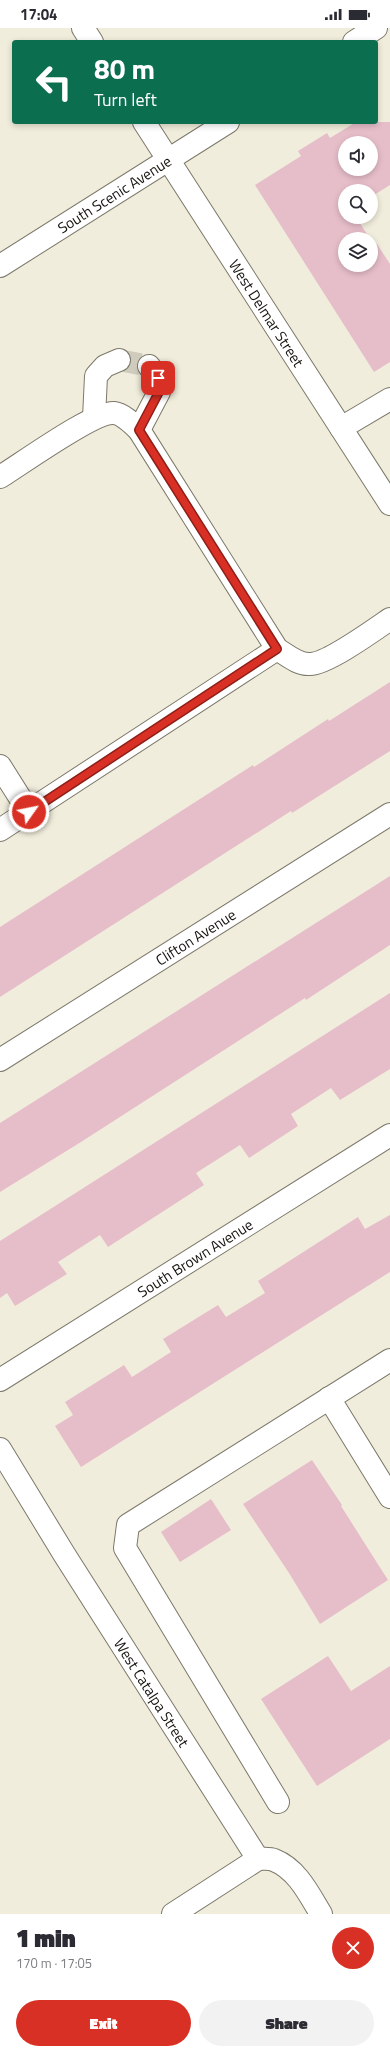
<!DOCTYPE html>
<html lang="en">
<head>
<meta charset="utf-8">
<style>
  body { margin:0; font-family:"Titillium Web",sans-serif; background:#f2f2f3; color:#2b2b33; height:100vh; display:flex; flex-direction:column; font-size:15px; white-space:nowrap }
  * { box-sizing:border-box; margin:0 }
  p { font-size:13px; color:#7c7c81 }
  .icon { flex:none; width:22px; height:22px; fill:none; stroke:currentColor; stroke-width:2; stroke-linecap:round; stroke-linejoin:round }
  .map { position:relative; height:1886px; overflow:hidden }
  .details { display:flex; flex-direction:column; background:#fff; flex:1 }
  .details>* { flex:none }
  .hud { position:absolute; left:12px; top:12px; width:366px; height:84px; border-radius:4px; box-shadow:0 2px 6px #0003; background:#0b6e4f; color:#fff; overflow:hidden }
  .fabs { position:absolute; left:338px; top:108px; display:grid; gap:8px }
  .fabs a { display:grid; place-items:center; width:40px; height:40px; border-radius:50%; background:#fff; box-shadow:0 2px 6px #0003; font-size:20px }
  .pin { position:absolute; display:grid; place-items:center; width:34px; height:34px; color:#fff; margin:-17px; border-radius:8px; box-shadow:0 2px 6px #0006 }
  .me { position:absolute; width:44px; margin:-22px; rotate:57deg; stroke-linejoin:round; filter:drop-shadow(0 0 3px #0008) }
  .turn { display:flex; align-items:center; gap:14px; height:84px; padding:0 16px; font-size:18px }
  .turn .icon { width:52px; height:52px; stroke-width:2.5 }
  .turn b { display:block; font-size:28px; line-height:34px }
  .round { display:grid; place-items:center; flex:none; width:42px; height:42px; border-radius:21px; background:#f2f2f3 }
  .summary { display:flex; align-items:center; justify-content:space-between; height:68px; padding:0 16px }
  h1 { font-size:24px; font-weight:800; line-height:30px }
  .action { display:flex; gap:8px; margin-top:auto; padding:8px 16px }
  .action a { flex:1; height:46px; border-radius:24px; background:#d93025; color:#fff; font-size:16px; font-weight:800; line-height:46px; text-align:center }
  .action a+a { background:#f2f2f3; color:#2b2b33 }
  .status { display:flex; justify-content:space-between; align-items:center; height:28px; padding:0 20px; background:#fff; direction:ltr }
  .status svg { height:11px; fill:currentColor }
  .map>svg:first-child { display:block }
  .building { fill:#e6bec9; fill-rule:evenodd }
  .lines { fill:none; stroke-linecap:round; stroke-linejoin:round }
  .minor-tunnel { stroke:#d0ccbd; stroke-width:22; stroke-dasharray:22 11; stroke-linecap:butt }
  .minor-casing { stroke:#7c786a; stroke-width:24 }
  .major-casing { stroke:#7c786a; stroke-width:24 }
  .minor { stroke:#fff; stroke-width:22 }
  .major { stroke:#fff; stroke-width:22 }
  .route-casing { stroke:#8d1f18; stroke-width:10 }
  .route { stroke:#d93025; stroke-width:7 }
  .labels { text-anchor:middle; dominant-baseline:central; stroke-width:3.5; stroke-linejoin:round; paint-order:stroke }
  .street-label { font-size:15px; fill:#14120d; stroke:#f1eddc }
</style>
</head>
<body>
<div class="status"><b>17:04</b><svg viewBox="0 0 49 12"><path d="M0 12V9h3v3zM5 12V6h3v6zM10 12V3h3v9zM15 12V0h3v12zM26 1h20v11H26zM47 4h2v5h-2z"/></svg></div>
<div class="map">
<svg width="390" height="1886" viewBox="0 0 390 1886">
  <rect width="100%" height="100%" fill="#f1eddc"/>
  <!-- building -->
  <g class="building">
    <path d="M356,94H390V157L371,169V163H345V189H356L370,211H345V237H371V212L374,217L377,216L390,236V334L374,344L255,157L301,128L298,123L327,105L330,110ZM345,115H371V141H345Z"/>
    <polygon points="390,654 390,723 292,785 291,783 0,969 0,899 253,737 254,739 328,691 329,693"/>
    <polygon points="390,848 390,917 306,972 305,970 81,1114 0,1164 0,1095"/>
    <polygon points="390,965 390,1041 340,1072 331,1060 291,1086 298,1098 249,1130 240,1117 196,1145 204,1157 108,1219 100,1207 58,1234 67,1246 15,1278 7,1265 0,1270 0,1213"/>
    <polygon points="390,1187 390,1244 81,1439 55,1398 73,1387 65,1374 124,1337 132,1349 171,1324 163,1311 218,1277 226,1289 265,1265 258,1253 358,1189 365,1201"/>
    <polygon points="312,1432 342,1477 341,1478 388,1552 320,1596 289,1545 243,1476"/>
    <polygon points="211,1471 231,1502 180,1534 161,1504"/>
    <polygon points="328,1628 351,1663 390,1638 390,1711 317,1758 261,1671"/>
  </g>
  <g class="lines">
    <!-- minor-tunnel -->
    <polyline class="minor-tunnel" points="119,332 149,338"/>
    <defs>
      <g id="minor">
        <polyline points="83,0 92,14"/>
        <path id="s1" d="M144,94L390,476"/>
        <polyline points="94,390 96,348 105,338 119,332"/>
        <polyline points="341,400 390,371"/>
        <polyline points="139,402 159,364 158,350 149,338"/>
        <path d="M0,449C20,437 94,383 114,385C123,386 133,396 139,402L277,621C287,627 298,637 310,636C327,636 374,602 390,591"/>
        <polyline points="0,738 29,784"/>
        <polyline points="0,802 277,621"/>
        <path id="s2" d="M0,1032L390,786"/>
        <path id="s3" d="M0,1352L390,1107"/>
        <polyline points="329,1370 390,1469"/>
        <path id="s4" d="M0,1421L64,1526L258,1831"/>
        <polyline points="278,1774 125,1520 128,1497 390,1332"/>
        <path d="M258,1831C263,1831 269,1830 274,1832C297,1841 309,1866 321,1886"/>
        <polyline points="173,1886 258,1831"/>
      </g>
      <g id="major">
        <polyline points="354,14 376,0"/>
        <path id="s5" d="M0,238L228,94"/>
      </g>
    </defs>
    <!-- minor casing -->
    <use href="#minor" class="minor-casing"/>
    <!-- major casing -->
    <use href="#major" class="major-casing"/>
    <!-- minor -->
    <use href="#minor" class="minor"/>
    <!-- major -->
    <use href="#major" class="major"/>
  </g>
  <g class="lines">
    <defs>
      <polyline id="route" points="29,784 277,621 139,402 159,364 158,350"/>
    </defs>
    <!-- route casing -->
    <use href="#route" class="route-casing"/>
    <!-- route -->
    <use href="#route" class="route"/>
  </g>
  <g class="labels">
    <!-- street labels -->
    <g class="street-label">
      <text stroke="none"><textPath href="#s5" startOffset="135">South Scenic Avenue</textPath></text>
      <text stroke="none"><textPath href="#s1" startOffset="227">West Delmar Street</textPath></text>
      <text stroke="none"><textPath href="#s2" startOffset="231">Clifton Avenue</textPath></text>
      <text stroke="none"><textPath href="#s3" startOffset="230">South Brown Avenue</textPath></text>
      <text stroke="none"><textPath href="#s4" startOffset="287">West Catalpa Street</textPath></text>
    </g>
  </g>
</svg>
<div class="fabs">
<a><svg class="icon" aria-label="sound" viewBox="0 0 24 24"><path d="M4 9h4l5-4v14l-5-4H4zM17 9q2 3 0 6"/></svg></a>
<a><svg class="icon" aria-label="search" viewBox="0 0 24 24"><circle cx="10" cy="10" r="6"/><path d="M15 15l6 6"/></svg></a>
<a><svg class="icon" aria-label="layers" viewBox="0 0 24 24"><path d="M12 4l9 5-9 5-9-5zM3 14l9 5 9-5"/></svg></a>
</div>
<div class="pin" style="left:158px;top:350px;background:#d93025"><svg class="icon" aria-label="arrive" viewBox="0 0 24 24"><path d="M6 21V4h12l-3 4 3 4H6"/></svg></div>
<svg class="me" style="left:29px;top:784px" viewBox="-20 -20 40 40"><circle r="17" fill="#d93025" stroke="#fff" stroke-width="3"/><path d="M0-11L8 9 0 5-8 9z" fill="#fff"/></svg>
<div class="hud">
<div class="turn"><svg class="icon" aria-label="left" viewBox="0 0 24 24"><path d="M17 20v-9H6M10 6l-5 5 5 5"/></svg><div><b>80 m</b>Turn left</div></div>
</div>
</div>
<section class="details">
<div class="summary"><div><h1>1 min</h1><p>170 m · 17:05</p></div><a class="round" style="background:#d93025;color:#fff"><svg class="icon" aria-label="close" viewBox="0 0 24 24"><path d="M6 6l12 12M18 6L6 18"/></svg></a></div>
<div class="action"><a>Exit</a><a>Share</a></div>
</section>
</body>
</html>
